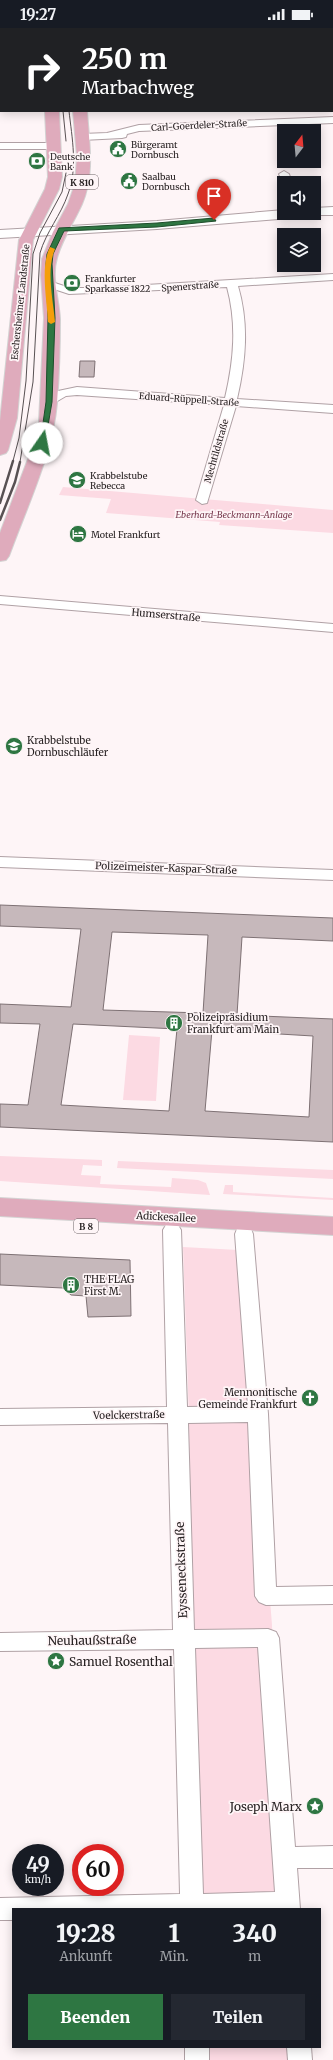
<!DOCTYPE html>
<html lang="de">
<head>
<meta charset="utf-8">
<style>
  body { margin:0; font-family:Merriweather,serif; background:#242831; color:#f1f3f6; height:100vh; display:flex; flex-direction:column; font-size:15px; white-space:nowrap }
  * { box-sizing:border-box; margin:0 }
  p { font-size:13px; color:#9ea1a6 }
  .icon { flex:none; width:22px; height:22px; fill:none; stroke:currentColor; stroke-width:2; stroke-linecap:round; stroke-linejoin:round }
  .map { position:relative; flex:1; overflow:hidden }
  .drawer { position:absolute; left:12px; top:1880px; width:309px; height:140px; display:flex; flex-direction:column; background:#171b24; border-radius:0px; box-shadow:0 2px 10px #0003 }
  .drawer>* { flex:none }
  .hud { position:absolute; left:0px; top:0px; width:333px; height:84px; box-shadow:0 2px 10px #0003; background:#202124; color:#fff; overflow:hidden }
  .needle { width:26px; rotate:16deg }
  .fabs { position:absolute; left:277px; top:96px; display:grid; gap:8px }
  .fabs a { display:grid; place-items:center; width:44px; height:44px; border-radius:0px; background:#171b24; box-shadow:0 2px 10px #0003; font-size:20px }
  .speed { position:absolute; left:12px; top:1816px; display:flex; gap:8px; font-size:20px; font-weight:700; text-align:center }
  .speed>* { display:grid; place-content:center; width:52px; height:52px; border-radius:50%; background:#171b24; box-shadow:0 2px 10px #0003; line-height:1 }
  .speed small { font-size:10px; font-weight:400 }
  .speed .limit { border:6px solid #d22; background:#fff; color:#111 }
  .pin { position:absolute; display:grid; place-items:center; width:34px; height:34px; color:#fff; margin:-41px -17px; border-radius:50% 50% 50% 0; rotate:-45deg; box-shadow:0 0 4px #0007 }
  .pin .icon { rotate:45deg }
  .me { position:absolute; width:44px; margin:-22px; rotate:12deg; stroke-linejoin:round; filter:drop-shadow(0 0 3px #0008) }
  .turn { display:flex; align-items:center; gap:14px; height:84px; padding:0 16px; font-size:18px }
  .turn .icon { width:52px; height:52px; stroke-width:2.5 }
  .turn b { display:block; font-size:28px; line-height:34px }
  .eta { display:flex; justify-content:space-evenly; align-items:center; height:68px; text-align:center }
  .eta b { font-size:24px; font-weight:800; line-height:28px }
  .button { display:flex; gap:8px; margin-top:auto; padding:8px 16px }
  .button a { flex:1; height:46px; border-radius:0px; background:#2e7642; color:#fff; font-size:16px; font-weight:800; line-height:46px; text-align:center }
  .button a+a { background:#242831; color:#f1f3f6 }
  .status { display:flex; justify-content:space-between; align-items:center; height:28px; padding:0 20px; background:#171b24; direction:ltr }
  .status svg { height:11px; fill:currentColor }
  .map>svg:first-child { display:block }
  .green { fill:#fcdae3 }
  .building { fill:#c6b8bb; stroke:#7e7174; fill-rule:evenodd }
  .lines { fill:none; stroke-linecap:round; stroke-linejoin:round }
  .minor-casing { stroke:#b0a1a5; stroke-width:2 }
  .secondary-casing { stroke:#b0a1a5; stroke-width:2 }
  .primary-casing { stroke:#d4d3d3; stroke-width:2 }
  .minor { fill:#fff; fill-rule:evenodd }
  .secondary { fill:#fff; fill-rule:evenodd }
  .primary { fill:#dfabbc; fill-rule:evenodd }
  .tram { stroke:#585153; stroke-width:1 }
  .rail { stroke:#585153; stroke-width:2.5 }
  .route { fill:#2e7642; stroke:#1e4d2b }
  .slow { fill:#f59e0b }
  .labels { text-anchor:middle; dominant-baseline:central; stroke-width:3.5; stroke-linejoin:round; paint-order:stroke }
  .far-street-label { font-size:9px; fill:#282223; stroke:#fef5f7 }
  .far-poi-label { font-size:9px; fill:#282223; stroke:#fef5f7; text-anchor:start }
  .shield { fill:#fef5f7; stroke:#686163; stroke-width:1 }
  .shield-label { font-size:9px; font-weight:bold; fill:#282223 }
  .far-park-label { font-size:9px; font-style:italic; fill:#78394e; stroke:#fef5f7 }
  .street-label { font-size:10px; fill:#282223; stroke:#fef5f7 }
  .poi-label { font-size:10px; fill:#282223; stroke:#fef5f7; text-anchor:start }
  .near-street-label { font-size:12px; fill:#282223; stroke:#fef5f7 }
  .near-poi-label { font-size:12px; fill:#282223; stroke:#fef5f7; text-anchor:start }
</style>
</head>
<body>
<div class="status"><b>19:27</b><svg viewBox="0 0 49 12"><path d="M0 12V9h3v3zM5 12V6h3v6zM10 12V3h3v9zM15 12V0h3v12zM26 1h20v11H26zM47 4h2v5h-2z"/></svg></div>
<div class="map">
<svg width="333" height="2032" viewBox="0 0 333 2032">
  <rect width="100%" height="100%" fill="#fef5f7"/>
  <!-- green -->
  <g class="green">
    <polygon points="63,459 333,482 333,505 219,497 220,494 106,485 111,471 59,467"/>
    <polygon points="129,1007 160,1009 156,1073 123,1072"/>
    <polygon points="0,1128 102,1132 102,1138 83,1137 81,1147 101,1148 100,1156 171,1159 172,1150 198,1152 206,1155 210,1167 0,1153"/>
    <polygon points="118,1133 333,1142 333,1151 117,1140"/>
    <polygon points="225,1157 233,1157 233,1164 333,1170 333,1172 223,1166"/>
    <polygon points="183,1219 238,1222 256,1393 272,1597 279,1881 185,1881 190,1622 189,1390"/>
    <polygon points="186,2019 289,2019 290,2032 187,2032"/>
  </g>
  <!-- building -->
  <g class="building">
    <polygon points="80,333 95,333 94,349 79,349"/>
    <path d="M0,877L333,890V913L242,909L237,987L333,991V1114L0,1099V1076L28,1077L40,996L0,995V976L71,979L81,901L0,898ZM112,904L208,907L203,985L103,982ZM73,996L177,1001L169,1083L61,1077ZM212,1002L313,1008L309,1089L205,1083Z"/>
    <polygon points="0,1226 130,1232 131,1288 88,1289 86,1268 71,1267 63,1260 0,1257"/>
  </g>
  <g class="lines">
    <defs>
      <g id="minor">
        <rect x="255" y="0" width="10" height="1"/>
        <rect x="0" y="33" width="1" height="6"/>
        <polygon points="333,89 333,95 139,103 127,106 126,109 122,110 82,112 77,109 82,106 107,105 139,97"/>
        <polygon points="0,115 53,115 58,118 53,121 0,121"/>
        <polygon points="284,143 289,146 292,155 284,155 284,157 279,146"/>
        <path d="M333,246V252L238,258C249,296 246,332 237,371L333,377V385L236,378L207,475L202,476L196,472L224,377L77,367L66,368L49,378L43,374L58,363L77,359L225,370C234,332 237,296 227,259L69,266L45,258L43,256L45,254L49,253L70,260H95Z"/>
        <polygon points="0,568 333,596 333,604 0,576"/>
        <polygon points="0,829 333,842 333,852 0,839"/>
        <path d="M172,1195L178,1197L181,1202L187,1379L248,1378L235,1206L237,1201L244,1199L251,1201L253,1206L268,1386L276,1559L333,1558V1576L266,1577L259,1574L255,1568L248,1394L188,1395L194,1602L268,1601L276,1604L279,1610L295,1819L333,1818V1840H297L300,1881H13V1892H0V1870L180,1866L174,1621L0,1623V1605L173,1602L168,1395L0,1397V1381L167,1379L163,1202L166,1197ZM258,1619L275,1864L203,1866L195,1620Z"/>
        <rect x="185" y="2019" width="24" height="13"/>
        <polygon points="287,2019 311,2019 312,2032 288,2032"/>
      </g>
      <polygon id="secondary" points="333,179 333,187 309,187 303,189 157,201 0,210 0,202 157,193 284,182 284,185 314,185 314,180"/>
      <g id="primary">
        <rect x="44" y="0" width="12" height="1"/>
        <rect x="66" y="0" width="12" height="1"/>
        <polygon points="45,83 59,83 62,149 59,161 33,212 17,390 8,422 6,425 0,427 0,393 19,212 45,161 48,149"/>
        <path d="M73,83H87C89,114 95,146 82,176C74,194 62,211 57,230C51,249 59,271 60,291C60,319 59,348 57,375C53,425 26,481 9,528L6,532L0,533V505L34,415L39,394L44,290L41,247L42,231L53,204L68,176L75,156L77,129Z"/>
        <polygon points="0,1170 333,1189 333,1207 0,1188"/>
      </g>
    </defs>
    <!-- minor casing -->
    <use href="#minor" class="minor-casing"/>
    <!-- secondary casing -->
    <use href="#secondary" class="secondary-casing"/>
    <!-- primary casing -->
    <use href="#primary" class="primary-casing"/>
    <!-- minor -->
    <use href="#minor" class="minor"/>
    <!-- secondary -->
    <use href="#secondary" class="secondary"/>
    <!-- primary -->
    <use href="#primary" class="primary"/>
    <!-- tram -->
    <g class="tram">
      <polyline points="63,83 66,113"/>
      <polyline points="13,433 19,410 26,353 33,226 40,205 62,164 66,145"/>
      <path d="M20,434L33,354L40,225C46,204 61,187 68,166C78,140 72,110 69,83"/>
    </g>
    <!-- rail -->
    <g class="rail">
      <polyline points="0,475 13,433"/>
      <polyline points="0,492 15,454 20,434"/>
    </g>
  </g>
  <!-- route -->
  <polygon class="route" points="214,190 216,193 157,199 64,203 53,226 52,236 55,290 52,374 45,415 40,416 46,374 48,290 46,236 47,226 59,200 157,195"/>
  <!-- slow -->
  <path class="slow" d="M50,219L55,221C46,242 53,271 55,294L51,296L48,294C47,273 40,238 50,219Z"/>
  <!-- icons -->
  <defs>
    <symbol id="civic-disc" viewBox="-11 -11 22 22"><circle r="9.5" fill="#2e7642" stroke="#fef5f7"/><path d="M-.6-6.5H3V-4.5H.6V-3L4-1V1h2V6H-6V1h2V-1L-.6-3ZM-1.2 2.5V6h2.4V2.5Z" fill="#fff"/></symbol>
    <symbol id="bank-disc" viewBox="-11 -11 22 22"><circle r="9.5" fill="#2e7642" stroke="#fef5f7"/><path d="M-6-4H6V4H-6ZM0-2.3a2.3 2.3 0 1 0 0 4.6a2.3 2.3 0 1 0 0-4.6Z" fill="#fff"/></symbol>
    <symbol id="school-disc" viewBox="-11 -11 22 22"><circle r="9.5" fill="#2e7642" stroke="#fef5f7"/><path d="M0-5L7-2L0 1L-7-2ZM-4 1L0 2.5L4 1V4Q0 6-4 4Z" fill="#fff"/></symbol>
    <symbol id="hotel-disc" viewBox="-11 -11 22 22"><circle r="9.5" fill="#2e7642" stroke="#fef5f7"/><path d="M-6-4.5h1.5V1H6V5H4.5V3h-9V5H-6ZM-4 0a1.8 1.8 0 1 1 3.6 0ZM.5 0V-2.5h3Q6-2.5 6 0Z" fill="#fff"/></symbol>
    <symbol id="building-disc" viewBox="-11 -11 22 22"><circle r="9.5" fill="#2e7642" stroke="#fef5f7"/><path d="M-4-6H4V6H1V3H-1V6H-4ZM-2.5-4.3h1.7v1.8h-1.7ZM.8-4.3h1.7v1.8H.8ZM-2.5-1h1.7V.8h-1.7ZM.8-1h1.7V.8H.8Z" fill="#fff"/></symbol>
    <symbol id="church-disc" viewBox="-11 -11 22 22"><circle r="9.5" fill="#2e7642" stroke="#fef5f7"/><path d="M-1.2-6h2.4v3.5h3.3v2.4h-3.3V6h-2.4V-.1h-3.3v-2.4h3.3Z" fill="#fff"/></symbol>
    <symbol id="sight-disc" viewBox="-11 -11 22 22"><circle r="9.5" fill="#2e7642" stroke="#fef5f7"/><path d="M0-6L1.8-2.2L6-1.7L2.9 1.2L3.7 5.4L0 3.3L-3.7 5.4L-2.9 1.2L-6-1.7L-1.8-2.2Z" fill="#fff"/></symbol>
  </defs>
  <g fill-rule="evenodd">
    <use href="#civic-disc" x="108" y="111" width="20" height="20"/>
    <use href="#bank-disc" x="27" y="123" width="20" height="20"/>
    <use href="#civic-disc" x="119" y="143" width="20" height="20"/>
    <use href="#bank-disc" x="62" y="245" width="20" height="20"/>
    <use href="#school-disc" x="67" y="442" width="20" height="20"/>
    <use href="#hotel-disc" x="68" y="496" width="20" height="20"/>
    <use href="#school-disc" x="4" y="708" width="20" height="20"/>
    <use href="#building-disc" x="164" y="985" width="20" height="20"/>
    <use href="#building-disc" x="61" y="1247" width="20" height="20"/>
    <use href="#church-disc" x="300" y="1360" width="20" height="20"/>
    <use href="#sight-disc" x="46" y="1623" width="20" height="20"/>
    <use href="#sight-disc" x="305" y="1768" width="20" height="20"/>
  </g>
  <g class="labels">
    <!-- far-street labels -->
    <g class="far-street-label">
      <text transform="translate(199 97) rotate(-3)">Carl-Goerdeler-Straße</text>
      <text transform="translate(190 258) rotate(-4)">Spenerstraße</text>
      <text transform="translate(20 274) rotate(-84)">Eschersheimer Landstraße</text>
      <text transform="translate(189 371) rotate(4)">Eduard-Rüppell-Straße</text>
      <text transform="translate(216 423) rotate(-74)">Mechtildstraße</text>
    </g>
    <!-- far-poi labels -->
    <g class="far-poi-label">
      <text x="131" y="116">Bürgeramt<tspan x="131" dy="10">Dornbusch</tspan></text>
      <text x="50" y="128">Deutsche<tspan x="50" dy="10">Bank</tspan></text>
      <text x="142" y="148">Saalbau<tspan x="142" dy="10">Dornbusch</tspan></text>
      <text x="85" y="250">Frankfurter<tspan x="85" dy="10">Sparkasse 1822</tspan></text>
      <text x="90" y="447">Krabbelstube<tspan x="90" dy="10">Rebecca</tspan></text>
      <text x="91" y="506">Motel Frankfurt</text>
    </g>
    <!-- shield labels -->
    <g class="shield">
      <rect x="66" y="147" width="32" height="14" rx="3"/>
      <rect x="74" y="1191" width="24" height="14" rx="3"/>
    </g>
    <g class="shield-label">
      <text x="82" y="154">K 810</text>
      <text x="86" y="1198">B 8</text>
    </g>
    <!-- far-park labels -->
    <g class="far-park-label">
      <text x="234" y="486">Eberhard-Beckmann-Anlage</text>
    </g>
    <!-- street labels -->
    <g class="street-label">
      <text transform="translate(166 587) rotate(5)">Humserstraße</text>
      <text transform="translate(166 840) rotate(2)">Polizeimeister-Kaspar-Straße</text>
      <text transform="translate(166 1189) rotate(3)">Adickesallee</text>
      <text transform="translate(129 1387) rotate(-1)">Voelckerstraße</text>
    </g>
    <!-- poi labels -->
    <g class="poi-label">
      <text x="27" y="712">Krabbelstube<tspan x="27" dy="12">Dornbuschläufer</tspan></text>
      <text x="187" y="989">Polizeipräsidium<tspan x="187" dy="12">Frankfurt am Main</tspan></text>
      <text x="84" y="1251">THE FLAG<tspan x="84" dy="12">First M.</tspan></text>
      <text x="297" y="1364" text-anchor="end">Mennonitische<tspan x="297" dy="12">Gemeinde Frankfurt</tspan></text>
    </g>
    <!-- near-street labels -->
    <g class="near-street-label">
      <text transform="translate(181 1542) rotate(-92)">Eysseneckstraße</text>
      <text transform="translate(92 1612) rotate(-1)">Neuhaußstraße</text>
    </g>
    <!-- near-poi labels -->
    <g class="near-poi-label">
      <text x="69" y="1633">Samuel Rosenthal</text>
      <text x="302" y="1778" text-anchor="end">Joseph Marx</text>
    </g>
  </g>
</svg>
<div class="fabs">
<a><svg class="needle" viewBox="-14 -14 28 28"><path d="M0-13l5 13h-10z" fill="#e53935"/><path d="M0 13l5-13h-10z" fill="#9ea1a6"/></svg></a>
<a><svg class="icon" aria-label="sound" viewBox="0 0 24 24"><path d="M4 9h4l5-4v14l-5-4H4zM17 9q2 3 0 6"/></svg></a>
<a><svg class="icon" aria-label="layers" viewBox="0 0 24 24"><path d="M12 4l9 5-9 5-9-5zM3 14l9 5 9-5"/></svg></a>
</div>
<div class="speed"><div>49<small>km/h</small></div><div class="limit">60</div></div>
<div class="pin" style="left:214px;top:192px;background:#d93025"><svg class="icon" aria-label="arrive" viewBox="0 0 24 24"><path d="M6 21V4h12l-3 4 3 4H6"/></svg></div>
<svg class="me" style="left:42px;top:415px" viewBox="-20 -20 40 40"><circle r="19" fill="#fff"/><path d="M0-13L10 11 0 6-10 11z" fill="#2e7642"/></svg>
<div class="hud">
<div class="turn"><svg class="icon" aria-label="right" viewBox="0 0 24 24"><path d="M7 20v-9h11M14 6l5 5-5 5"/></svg><div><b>250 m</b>Marbachweg</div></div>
</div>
<section class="drawer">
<div class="eta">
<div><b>19:28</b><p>Ankunft</p></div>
<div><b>1</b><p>Min.</p></div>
<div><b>340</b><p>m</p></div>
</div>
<div class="button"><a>Beenden</a><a>Teilen</a></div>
</section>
</div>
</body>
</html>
